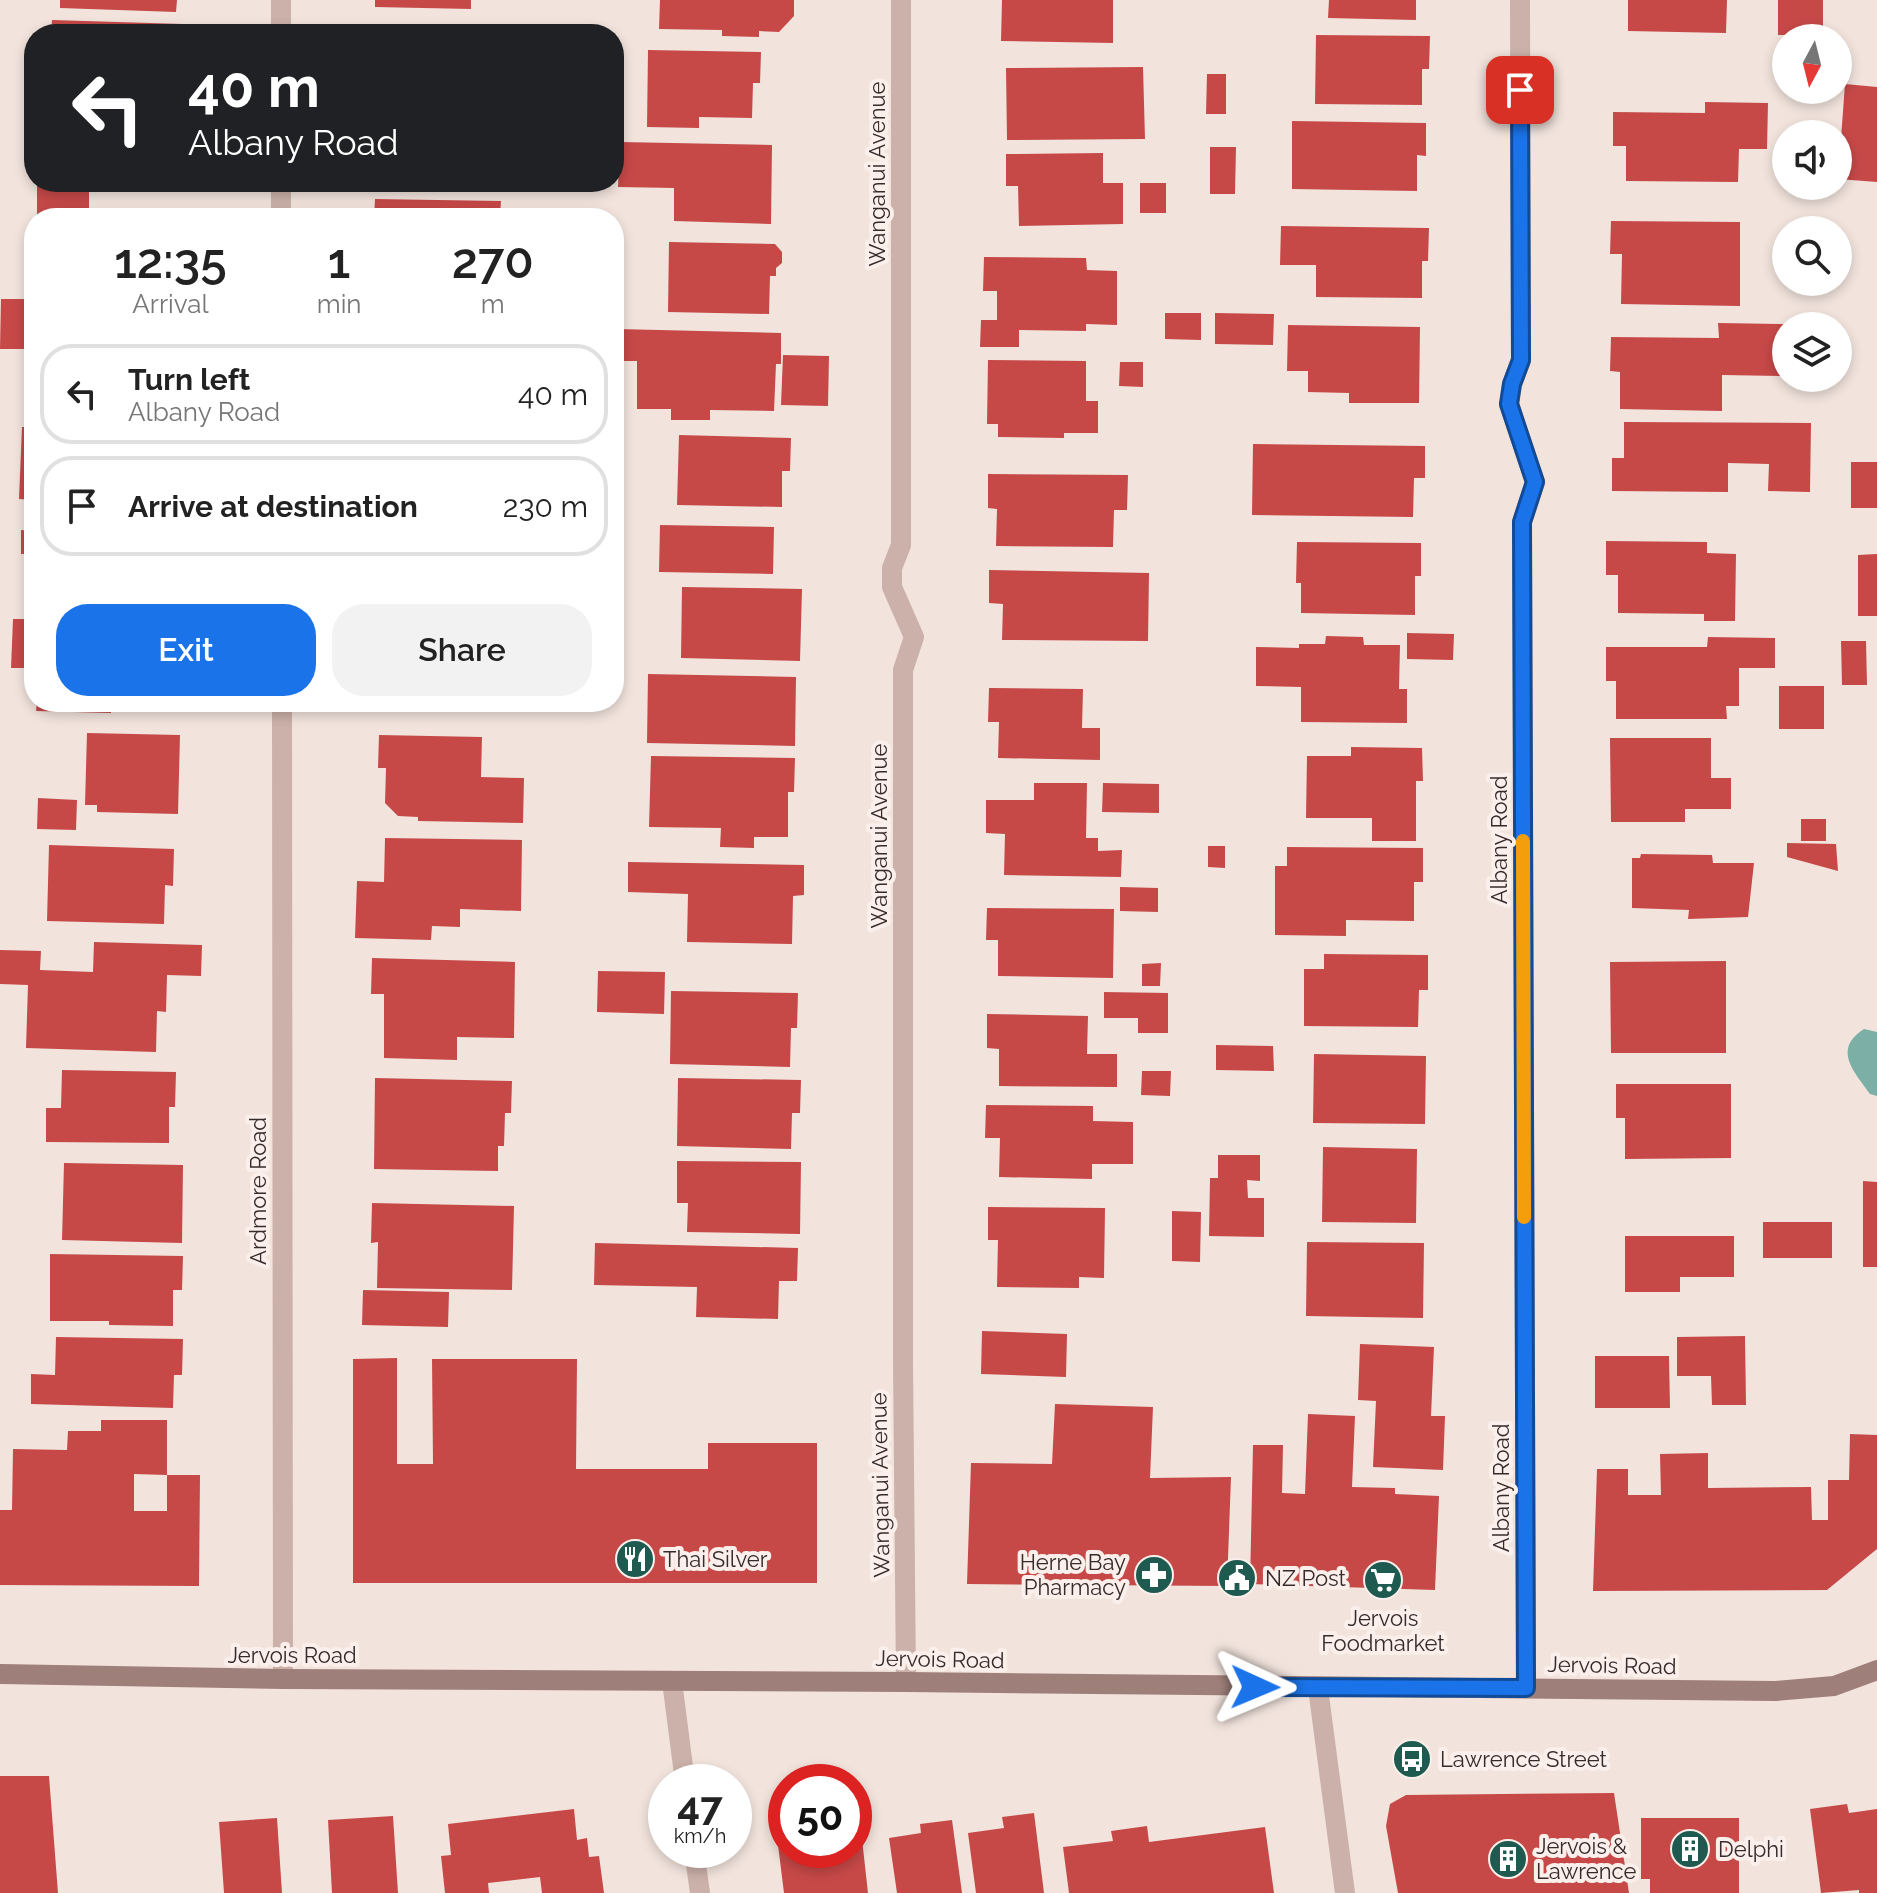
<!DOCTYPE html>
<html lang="en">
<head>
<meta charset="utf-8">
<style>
  body { margin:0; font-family:Raleway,sans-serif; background:#f2f2f2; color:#222; height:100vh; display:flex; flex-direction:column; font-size:30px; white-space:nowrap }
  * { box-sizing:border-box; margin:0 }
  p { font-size:26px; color:#767676 }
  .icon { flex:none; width:44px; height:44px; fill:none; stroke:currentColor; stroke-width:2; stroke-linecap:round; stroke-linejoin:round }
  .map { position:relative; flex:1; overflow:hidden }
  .side { position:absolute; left:24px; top:208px; width:600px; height:504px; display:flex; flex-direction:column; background:#fff; border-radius:32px; box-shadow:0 4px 12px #0003 }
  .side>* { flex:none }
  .banner { position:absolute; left:24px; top:24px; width:600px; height:168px; border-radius:32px; box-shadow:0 4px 12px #0003; background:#202124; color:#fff; overflow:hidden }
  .needle { width:52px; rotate:187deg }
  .controls { position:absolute; left:1772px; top:24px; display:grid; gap:16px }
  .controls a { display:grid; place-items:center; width:80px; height:80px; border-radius:50%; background:#fff; box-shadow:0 4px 12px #0003; font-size:40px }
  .speed { position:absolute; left:648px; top:1764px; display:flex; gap:16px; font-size:40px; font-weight:700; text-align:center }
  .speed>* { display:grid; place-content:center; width:104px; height:104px; border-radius:50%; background:#fff; box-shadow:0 4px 12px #0003; line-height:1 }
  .speed small { font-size:20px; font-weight:400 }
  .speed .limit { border:12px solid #d22; background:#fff; color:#111 }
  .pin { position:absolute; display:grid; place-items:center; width:68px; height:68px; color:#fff; margin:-34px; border-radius:16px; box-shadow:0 4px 12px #0006 }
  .me { position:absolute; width:88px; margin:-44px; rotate:91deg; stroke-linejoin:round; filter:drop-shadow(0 0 6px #0008) }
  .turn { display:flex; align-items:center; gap:28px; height:168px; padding:0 32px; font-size:36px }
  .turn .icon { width:104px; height:104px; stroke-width:2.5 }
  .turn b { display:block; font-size:56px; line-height:68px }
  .eta { display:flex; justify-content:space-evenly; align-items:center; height:136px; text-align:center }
  .eta b { font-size:48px; font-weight:600; line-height:56px }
  .button { display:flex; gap:16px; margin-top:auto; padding:16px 32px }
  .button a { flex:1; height:92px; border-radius:32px; background:#1a73e8; color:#fff; font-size:32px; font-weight:600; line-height:92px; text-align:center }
  .button a+a { background:#f2f2f2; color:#222 }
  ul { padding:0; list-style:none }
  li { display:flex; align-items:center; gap:24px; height:100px; margin:0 16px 12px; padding:0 16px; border:4px solid #e0e0e0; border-radius:32px }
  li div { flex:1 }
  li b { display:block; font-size:30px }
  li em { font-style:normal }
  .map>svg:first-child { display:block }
  .water { fill:#7cb0a6 }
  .building { fill:#c64948 }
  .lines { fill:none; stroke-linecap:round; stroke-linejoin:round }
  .minor { stroke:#cbb1a9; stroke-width:20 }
  .secondary { stroke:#9f7f7a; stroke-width:20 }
  .route-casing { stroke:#114b97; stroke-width:20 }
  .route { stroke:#1a73e8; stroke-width:14 }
  .slow { stroke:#f59e0b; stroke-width:14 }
  .labels { text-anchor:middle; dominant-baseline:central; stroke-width:8; stroke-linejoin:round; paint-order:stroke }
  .street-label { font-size:22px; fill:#382a29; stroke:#faefea }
  .poi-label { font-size:22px; fill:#382a29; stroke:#faefea; text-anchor:start }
</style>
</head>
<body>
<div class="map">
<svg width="1877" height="1893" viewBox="0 0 1877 1893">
  <rect width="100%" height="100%" fill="#f2e4dd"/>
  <!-- water -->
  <path class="water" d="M1864,1029L1877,1032V1096L1870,1094C1856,1073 1831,1050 1864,1029Z"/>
  <!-- building -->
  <g class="building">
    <polygon points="60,0 177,0 176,12 60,8"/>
    <polygon points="375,0 471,0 471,9 375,7"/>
    <polygon points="660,0 794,0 794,16 779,32 759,31 759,37 722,36 722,30 659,29"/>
    <polygon points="1002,0 1113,0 1113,43 1001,41"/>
    <polygon points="1329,0 1416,0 1416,20 1328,18"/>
    <polygon points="1628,0 1727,0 1726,33 1628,31"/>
    <rect x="1778" y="0" width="45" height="35"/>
    <polygon points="52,20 183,24 183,34 51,34"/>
    <polygon points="361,25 462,26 462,34 361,34"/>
    <polygon points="1316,35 1430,36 1429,69 1422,69 1422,105 1315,104"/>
    <polygon points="648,50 761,52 760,83 753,83 752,118 699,117 699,128 647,127"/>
    <polygon points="1143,67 1145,139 1007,140 1006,68"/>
    <polygon points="1207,74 1226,74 1226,114 1206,114"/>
    <polygon points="1845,84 1877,87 1877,182 1838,179"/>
    <polygon points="1705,102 1768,103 1767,149 1739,149 1738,182 1626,181 1626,146 1613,146 1613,112 1705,113"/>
    <polygon points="1292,121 1426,123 1426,156 1417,155 1417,191 1292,189"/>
    <polygon points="620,142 772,145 771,224 674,221 674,188 618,187"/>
    <polygon points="1210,147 1236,147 1235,194 1210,194"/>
    <polygon points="1103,153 1103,183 1123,183 1123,224 1019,226 1018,186 1006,186 1006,154"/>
    <polygon points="524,182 586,182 586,191 524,190"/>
    <rect x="1140" y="183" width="26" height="30"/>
    <rect x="37" y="185" width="52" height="33"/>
    <polygon points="375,199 501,201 500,218 374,218"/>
    <polygon points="1611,221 1740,222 1740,306 1621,304 1622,254 1610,254"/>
    <polygon points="1281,226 1429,228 1428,261 1422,261 1422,298 1316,297 1316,265 1280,265"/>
    <polygon points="669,242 775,244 782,252 782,263 776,268 776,276 770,276 769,314 668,312"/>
    <polygon points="984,257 1086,258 1087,270 1117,271 1117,325 1086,324 1086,331 1019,330 1019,347 980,347 981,320 997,320 997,291 983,291"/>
    <polygon points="1,299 34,299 34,349 0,349"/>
    <polygon points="1165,313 1201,313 1201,340 1165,339"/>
    <polygon points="1215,313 1274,314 1273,345 1215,344"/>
    <polygon points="1718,323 1786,324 1786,376 1722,375 1722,411 1620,409 1620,372 1610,371 1611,337 1719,338"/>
    <polygon points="1288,325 1420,327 1419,403 1349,403 1349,393 1308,392 1308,371 1287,371"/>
    <polygon points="617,329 781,333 781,364 776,364 774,411 710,410 710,420 671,420 671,409 637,409 637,361 616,361"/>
    <polygon points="783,355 829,356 828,406 781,405"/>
    <polygon points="988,360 1086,361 1086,401 1098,401 1098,433 1064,433 1064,438 998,437 998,424 987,424"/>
    <polygon points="1120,362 1143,362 1143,387 1119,386"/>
    <polygon points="1624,422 1811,423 1810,492 1768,491 1769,464 1728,463 1728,492 1612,491 1612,458 1624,458"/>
    <polygon points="22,427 34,427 34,500 19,499"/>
    <polygon points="679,435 791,438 790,471 782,471 782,507 677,505"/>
    <polygon points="1253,444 1425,446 1425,478 1414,478 1413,517 1252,515"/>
    <rect x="1851" y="462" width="26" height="46"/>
    <polygon points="988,474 1128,475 1127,510 1114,510 1113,547 996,546 997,509 988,508"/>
    <polygon points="660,525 774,527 773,574 659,572"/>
    <polygon points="21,530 34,531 34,554 21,554"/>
    <polygon points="1606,541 1707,542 1707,553 1736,554 1735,621 1704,621 1704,614 1618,613 1618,575 1606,575"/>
    <polygon points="1297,542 1421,543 1421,576 1415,576 1415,615 1301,613 1301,583 1296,583"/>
    <polygon points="1877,554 1877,616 1858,616 1858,555"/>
    <polygon points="989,570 1149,573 1148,641 1002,640 1003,604 989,603"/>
    <polygon points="682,587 802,589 800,661 681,658"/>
    <polygon points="614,617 620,617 619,654 614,654"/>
    <polygon points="13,619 34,619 34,668 11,668"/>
    <polygon points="1407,633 1454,634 1453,660 1407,659"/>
    <polygon points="1326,636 1363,637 1364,645 1400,645 1399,689 1407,689 1407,723 1301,722 1301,687 1256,686 1256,647 1299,648 1299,644 1325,644"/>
    <polygon points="1708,637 1775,638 1775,668 1739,668 1739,706 1726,706 1727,719 1616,719 1616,681 1606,681 1606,647 1707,647"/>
    <polygon points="1841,641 1866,641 1867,685 1842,685"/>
    <polygon points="648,674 796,677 795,746 647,743"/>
    <rect x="1779" y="686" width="45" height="43"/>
    <polygon points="989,688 1083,689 1082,728 1100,728 1100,760 998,758 999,722 988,722"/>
    <polygon points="37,702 111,702 111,713 36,711"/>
    <polygon points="87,733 180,735 178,814 97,812 97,805 85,805"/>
    <polygon points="379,735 482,737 481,777 524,778 523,823 418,821 418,817 398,816 385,803 386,768 378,768"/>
    <polygon points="1610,738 1711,738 1711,778 1731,778 1731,809 1685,809 1685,822 1611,822"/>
    <polygon points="1351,747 1422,748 1423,781 1416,781 1416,841 1372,841 1372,818 1306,818 1307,756 1351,756"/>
    <polygon points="651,756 795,758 794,792 788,792 788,837 754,837 754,848 720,847 721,828 649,827"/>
    <polygon points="1034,783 1087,783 1086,838 1098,838 1098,851 1122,850 1121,877 1004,875 1005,834 986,833 986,800 1034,800"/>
    <polygon points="1103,783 1159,784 1159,813 1102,812"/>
    <polygon points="38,798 77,800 76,830 37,829"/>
    <rect x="1801" y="819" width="25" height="22"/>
    <polygon points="385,838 522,840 521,911 460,909 460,927 432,926 431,940 355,938 357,881 384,882"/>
    <polygon points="1787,843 1836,844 1838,871 1787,857"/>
    <polygon points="49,845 174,849 173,886 165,885 164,924 47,921"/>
    <polygon points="1208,846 1225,846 1225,868 1208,867"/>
    <polygon points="1287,847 1423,848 1423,882 1414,882 1414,921 1346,920 1346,936 1275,935 1275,866 1287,866"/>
    <polygon points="1641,854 1712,855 1713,863 1754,863 1748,917 1688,919 1689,910 1632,908 1632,858 1640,858"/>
    <polygon points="628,862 804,865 804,895 793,896 792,944 687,942 688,894 628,892"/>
    <polygon points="1120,887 1158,888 1158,912 1120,911"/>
    <polygon points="987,908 1114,909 1113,978 998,976 998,940 986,940"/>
    <polygon points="94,942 202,945 201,976 167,975 166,1012 157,1011 156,1052 26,1048 28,985 0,984 0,950 41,951 40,970 93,972"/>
    <polygon points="1324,954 1428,955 1428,990 1419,990 1418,1027 1304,1026 1304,969 1324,969"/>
    <polygon points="372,958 515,962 514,1038 457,1037 457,1060 384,1058 384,994 371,994"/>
    <polygon points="1726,961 1726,1053 1611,1053 1610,962"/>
    <polygon points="1161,963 1160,986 1142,986 1142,964"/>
    <polygon points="598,971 665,972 664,1014 597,1012"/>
    <polygon points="671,991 798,993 797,1028 791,1028 790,1067 670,1064"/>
    <polygon points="1104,992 1168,993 1168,1033 1138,1033 1138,1018 1104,1018"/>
    <polygon points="987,1014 1088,1016 1087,1054 1117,1054 1117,1087 999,1086 999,1049 987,1048"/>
    <polygon points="1216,1045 1273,1046 1274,1071 1216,1070"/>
    <polygon points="1314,1054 1426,1056 1425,1124 1313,1123"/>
    <polygon points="62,1070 176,1072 175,1107 169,1107 169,1143 46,1142 46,1108 61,1108"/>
    <polygon points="1142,1071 1171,1071 1170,1096 1141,1095"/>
    <polygon points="375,1078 512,1081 511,1113 505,1113 504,1146 498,1146 498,1171 374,1169"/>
    <polygon points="678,1078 801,1080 800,1113 792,1113 791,1149 677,1146"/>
    <polygon points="1616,1084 1731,1084 1731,1158 1625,1159 1625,1118 1616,1118"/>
    <polygon points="986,1105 1093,1106 1093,1121 1133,1122 1133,1164 1092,1164 1092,1179 999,1177 1000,1138 985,1138"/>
    <polygon points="1323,1147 1417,1149 1416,1223 1322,1222"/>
    <polygon points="1218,1155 1260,1155 1260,1181 1247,1180 1248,1198 1264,1198 1264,1237 1209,1236 1210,1178 1218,1178"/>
    <polygon points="677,1161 801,1162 800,1234 687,1232 688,1203 677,1203"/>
    <polygon points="64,1163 183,1165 182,1243 62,1240"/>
    <polygon points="1863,1181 1877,1182 1877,1267 1863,1267"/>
    <polygon points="372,1203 514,1206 512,1290 377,1288 378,1242 371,1243"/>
    <polygon points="988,1207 1105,1208 1104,1278 1079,1277 1079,1288 997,1287 998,1240 988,1240"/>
    <polygon points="1172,1211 1201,1212 1200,1262 1172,1261"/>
    <rect x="1763" y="1222" width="69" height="36"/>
    <polygon points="1625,1236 1734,1236 1734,1277 1680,1277 1680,1292 1625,1292"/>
    <polygon points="1307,1242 1424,1243 1423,1318 1306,1316"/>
    <polygon points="595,1243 798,1248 797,1281 779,1281 778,1319 696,1317 697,1287 594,1285"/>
    <polygon points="50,1254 183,1256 182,1290 173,1290 173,1326 109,1325 109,1321 50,1321"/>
    <polygon points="363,1290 449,1292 448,1327 362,1325"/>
    <polygon points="982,1331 1067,1334 1066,1377 981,1374"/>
    <polygon points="1745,1336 1746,1405 1712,1405 1711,1376 1677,1376 1677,1337"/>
    <polygon points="56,1337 183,1339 182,1375 174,1375 173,1408 31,1404 31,1374 55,1375"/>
    <polygon points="1360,1344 1434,1347 1431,1416 1445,1416 1443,1470 1373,1467 1376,1401 1358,1400"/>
    <polygon points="1595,1356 1669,1356 1670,1408 1595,1408"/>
    <polygon points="397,1358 397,1464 433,1464 432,1359 577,1359 576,1469 708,1469 708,1443 817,1443 817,1583 353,1583 353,1359"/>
    <polygon points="1055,1404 1153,1407 1150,1478 1231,1477 1227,1586 967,1584 971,1463 1052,1464"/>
    <polygon points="1308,1414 1355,1416 1352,1487 1395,1488 1395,1494 1439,1496 1435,1590 1250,1584 1253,1445 1283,1445 1282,1493 1305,1494"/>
    <polygon points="101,1420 167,1420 167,1475 134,1474 134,1511 167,1511 167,1475 200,1475 199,1586 0,1585 0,1510 12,1510 13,1449 67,1450 68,1431 101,1431"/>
    <polygon points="1850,1434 1877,1435 1877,1549 1827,1590 1593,1591 1597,1469 1628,1469 1628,1495 1661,1495 1660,1454 1708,1453 1708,1488 1811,1487 1812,1520 1828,1520 1828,1480 1849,1480"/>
    <polygon points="0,1776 49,1776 58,1893 0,1893"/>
    <polygon points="1614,1793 1629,1893 1398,1893 1386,1826 1390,1804 1406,1795"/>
    <polygon points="1847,1804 1849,1813 1877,1809 1877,1893 1859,1893 1859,1890 1821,1893 1810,1809"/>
    <polygon points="574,1809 577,1840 587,1838 589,1857 599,1856 604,1893 542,1893 540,1877 488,1883 489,1893 445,1893 441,1856 451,1855 448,1824"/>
    <polygon points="1034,1813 1044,1893 976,1893 968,1833 1004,1828 1002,1817"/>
    <polygon points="393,1816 398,1893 332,1893 328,1820"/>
    <polygon points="277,1818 282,1893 224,1893 219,1822"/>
    <polygon points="1641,1818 1739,1818 1739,1893 1650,1893 1650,1879 1641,1879"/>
    <polygon points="952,1820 962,1893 897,1893 889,1838 921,1833 920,1824"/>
    <polygon points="860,1821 868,1893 784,1893 777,1837 786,1836 786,1850 854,1850 854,1822"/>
    <polygon points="1147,1826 1149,1842 1265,1827 1274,1893 1069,1893 1063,1847 1113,1841 1111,1831"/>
  </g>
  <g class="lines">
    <!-- minor -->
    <g class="minor">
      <polyline points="281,0 281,34"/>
      <polyline points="901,0 901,545 892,568 892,587 914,637 903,670 903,1361 906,1682"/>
      <polyline points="1520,0 1521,360 1512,384 1509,404 1535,482 1522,522 1526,1688"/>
      <polyline points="281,182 281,218"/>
      <polyline points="282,702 283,1679"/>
      <polyline points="672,1681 685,1782"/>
      <polyline points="1318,1688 1345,1893"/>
      <polyline points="694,1850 700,1893"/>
    </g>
    <!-- secondary -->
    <polyline class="secondary" points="0,1674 283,1679 906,1682 1776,1691 1834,1686 1877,1670"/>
  </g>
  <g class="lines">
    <defs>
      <polyline id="route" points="1255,1687 1526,1688 1522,522 1535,482 1509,404 1512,384 1521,360 1520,90"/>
    </defs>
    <!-- route casing -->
    <use href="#route" class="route-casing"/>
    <!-- route -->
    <use href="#route" class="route"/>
    <!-- slow -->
    <polyline class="slow" points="1523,841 1524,1217"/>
  </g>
  <!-- icons -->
  <defs>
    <symbol id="restaurant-disc" viewBox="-11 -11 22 22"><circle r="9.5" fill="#1e5a50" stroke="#faefea"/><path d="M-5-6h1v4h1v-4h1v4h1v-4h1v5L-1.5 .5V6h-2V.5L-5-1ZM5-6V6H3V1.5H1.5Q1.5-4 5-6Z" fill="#fff"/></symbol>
    <symbol id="pharmacy-disc" viewBox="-11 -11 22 22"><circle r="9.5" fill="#1e5a50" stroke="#faefea"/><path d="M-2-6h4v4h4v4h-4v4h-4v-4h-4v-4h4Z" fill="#fff"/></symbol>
    <symbol id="civic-disc" viewBox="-11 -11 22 22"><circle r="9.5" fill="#1e5a50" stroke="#faefea"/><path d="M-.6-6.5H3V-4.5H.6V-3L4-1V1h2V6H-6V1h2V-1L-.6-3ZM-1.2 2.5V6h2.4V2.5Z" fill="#fff"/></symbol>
    <symbol id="supermarket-disc" viewBox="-11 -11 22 22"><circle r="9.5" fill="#1e5a50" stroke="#faefea"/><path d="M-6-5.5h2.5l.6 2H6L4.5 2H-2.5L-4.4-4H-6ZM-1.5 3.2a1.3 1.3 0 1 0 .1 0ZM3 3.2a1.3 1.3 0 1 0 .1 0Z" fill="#fff"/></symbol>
    <symbol id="bus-disc" viewBox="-11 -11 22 22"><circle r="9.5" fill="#1e5a50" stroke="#faefea"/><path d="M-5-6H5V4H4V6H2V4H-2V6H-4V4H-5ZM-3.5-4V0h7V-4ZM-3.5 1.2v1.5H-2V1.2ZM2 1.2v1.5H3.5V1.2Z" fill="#fff"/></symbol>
    <symbol id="building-disc" viewBox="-11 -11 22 22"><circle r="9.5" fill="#1e5a50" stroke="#faefea"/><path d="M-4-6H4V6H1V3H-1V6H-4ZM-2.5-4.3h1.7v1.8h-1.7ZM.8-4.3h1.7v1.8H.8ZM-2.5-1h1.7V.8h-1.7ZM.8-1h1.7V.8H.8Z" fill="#fff"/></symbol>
  </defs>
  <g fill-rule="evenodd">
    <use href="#restaurant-disc" x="613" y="1537" width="44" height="44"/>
    <use href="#pharmacy-disc" x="1132" y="1553" width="44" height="44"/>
    <use href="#civic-disc" x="1215" y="1556" width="44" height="44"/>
    <use href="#supermarket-disc" x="1361" y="1558" width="44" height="44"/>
    <use href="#bus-disc" x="1390" y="1737" width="44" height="44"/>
    <use href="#building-disc" x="1668" y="1827" width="44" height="44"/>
    <use href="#building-disc" x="1486" y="1837" width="44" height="44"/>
  </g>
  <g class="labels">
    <!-- street labels -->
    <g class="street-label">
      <text transform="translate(877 174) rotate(-90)">Wanganui Avenue</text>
      <text transform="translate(879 836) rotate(-90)">Wanganui Avenue</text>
      <text transform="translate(1499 840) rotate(-90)">Albany Road</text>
      <text transform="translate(258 1191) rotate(-90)">Ardmore Road</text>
      <text transform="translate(880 1485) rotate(-91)">Wanganui Avenue</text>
      <text transform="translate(1501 1488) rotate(-90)">Albany Road</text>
      <text x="292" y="1655">Jervois Road</text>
      <text transform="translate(940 1659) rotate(1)">Jervois Road</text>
      <text transform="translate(1612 1665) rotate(1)">Jervois Road</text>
    </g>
    <!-- poi labels -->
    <g class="poi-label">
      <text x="663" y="1559">Thai Silver</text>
      <text x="1126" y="1562" text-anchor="end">Herne Bay<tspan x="1126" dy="25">Pharmacy</tspan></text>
      <text x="1265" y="1578">NZ Post</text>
      <text x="1383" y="1618" text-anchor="middle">Jervois<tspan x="1383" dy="25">Foodmarket</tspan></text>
      <text x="1440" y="1759">Lawrence Street</text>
      <text x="1536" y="1846">Jervois &amp;<tspan x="1536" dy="25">Lawrence</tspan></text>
      <text x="1718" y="1849">Delphi</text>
    </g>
  </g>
</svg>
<div class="controls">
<a><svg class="needle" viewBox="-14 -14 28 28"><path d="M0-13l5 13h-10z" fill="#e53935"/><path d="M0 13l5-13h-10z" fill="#767676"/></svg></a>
<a><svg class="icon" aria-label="sound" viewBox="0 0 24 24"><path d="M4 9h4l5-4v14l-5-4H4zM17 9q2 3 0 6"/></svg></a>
<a><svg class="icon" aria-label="search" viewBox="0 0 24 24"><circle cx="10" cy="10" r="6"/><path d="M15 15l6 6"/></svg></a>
<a><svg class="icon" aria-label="layers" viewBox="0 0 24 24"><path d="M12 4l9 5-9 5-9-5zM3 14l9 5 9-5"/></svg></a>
</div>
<div class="speed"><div>47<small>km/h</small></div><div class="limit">50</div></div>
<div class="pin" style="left:1520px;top:90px;background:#d93025"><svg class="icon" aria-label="arrive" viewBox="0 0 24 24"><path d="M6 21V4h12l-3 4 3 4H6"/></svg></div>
<svg class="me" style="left:1255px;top:1687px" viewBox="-20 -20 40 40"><path d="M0-17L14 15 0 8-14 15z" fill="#1a73e8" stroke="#fff" stroke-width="4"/></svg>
<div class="banner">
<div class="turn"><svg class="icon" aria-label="left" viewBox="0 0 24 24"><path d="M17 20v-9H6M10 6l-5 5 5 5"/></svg><div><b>40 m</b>Albany Road</div></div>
</div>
<section class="side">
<div class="eta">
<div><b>12:35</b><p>Arrival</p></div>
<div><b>1</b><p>min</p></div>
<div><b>270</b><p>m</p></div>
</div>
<ul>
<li><svg class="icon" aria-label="left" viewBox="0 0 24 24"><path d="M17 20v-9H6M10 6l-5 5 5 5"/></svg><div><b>Turn left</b><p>Albany Road</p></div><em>40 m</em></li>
<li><svg class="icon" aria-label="arrive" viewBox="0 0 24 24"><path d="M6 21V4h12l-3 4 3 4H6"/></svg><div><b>Arrive at destination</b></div><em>230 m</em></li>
</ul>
<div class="button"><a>Exit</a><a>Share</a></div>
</section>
</div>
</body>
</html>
